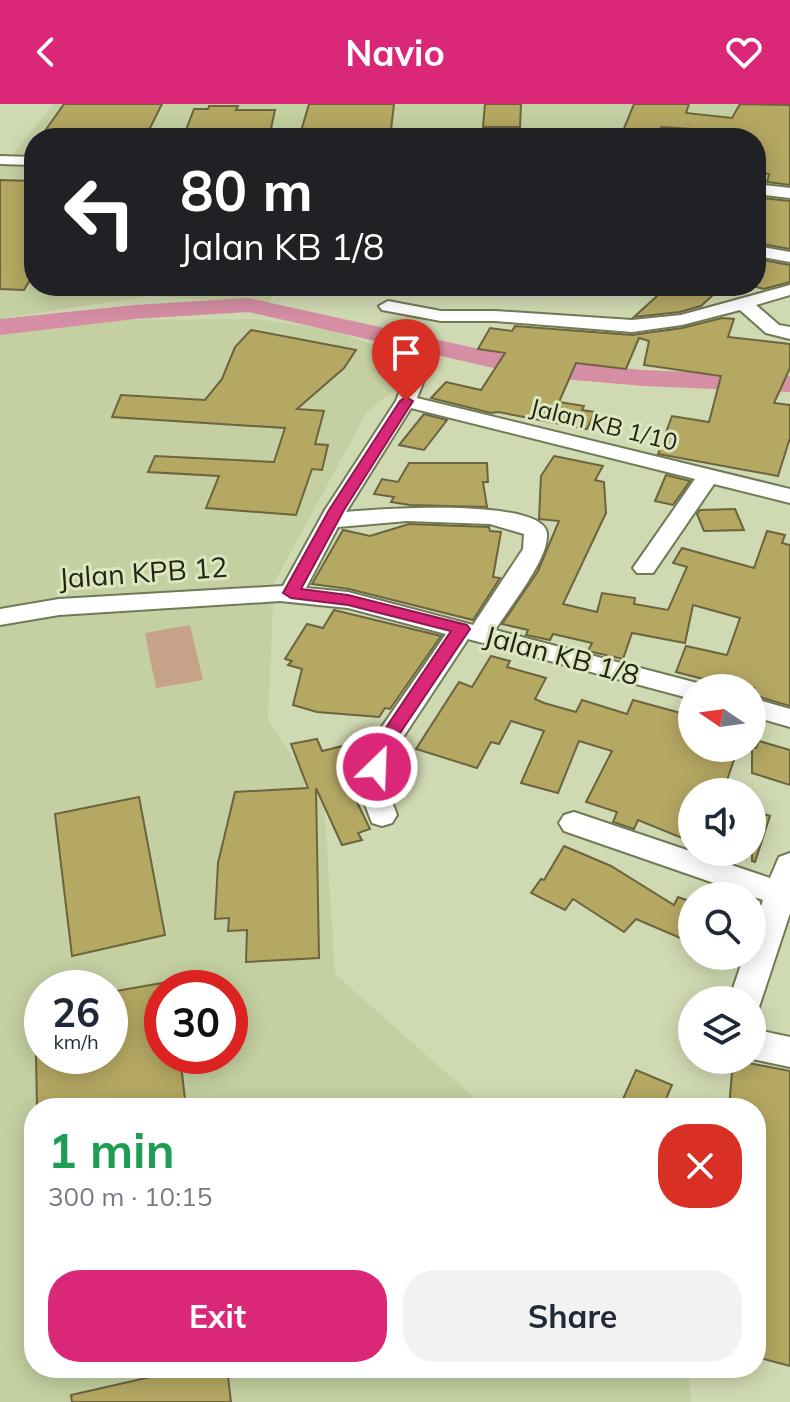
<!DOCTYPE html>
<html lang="en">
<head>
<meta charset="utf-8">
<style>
  body { margin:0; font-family:Mulish,sans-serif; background:#f2f2f3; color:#1f2937; height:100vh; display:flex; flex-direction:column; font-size:30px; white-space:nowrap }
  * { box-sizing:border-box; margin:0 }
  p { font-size:26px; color:#747a83 }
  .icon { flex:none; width:44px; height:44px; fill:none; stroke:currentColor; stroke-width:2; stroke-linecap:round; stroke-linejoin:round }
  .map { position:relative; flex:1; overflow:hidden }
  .details { position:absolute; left:24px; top:994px; width:742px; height:280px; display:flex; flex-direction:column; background:#fff; border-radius:32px; box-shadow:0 4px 20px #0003 }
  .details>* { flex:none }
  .guide { position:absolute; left:24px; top:24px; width:742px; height:168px; border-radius:32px; box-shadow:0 4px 20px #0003; background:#202124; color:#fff; overflow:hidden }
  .needle { width:52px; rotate:283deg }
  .buttons { position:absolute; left:678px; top:570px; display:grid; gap:16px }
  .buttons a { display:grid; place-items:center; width:88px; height:88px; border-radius:50%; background:#fff; box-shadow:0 4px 20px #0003; font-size:40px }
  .speed { position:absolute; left:24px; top:866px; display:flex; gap:16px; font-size:40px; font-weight:700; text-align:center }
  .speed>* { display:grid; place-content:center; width:104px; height:104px; border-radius:50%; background:#fff; box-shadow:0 4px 20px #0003; line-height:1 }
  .speed small { font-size:20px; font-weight:400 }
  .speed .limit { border:12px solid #d22; background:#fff; color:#111 }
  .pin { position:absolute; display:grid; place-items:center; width:68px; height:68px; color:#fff; margin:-82px -34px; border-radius:50% 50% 50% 0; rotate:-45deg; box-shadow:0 0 8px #0007 }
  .pin .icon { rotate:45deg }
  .me { position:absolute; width:88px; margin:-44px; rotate:24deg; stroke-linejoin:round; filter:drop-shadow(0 0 6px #0008) }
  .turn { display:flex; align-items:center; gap:28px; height:168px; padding:0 24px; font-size:36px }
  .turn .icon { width:104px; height:104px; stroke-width:2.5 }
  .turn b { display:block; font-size:56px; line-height:68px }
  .round { display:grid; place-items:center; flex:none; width:84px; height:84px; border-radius:32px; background:#f2f2f3 }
  .headline { display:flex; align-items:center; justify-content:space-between; height:136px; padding:0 24px }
  h1 { font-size:48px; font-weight:700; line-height:60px; color:#1e9e55 }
  .cta { display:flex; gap:16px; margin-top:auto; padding:16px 24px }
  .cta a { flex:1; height:92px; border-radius:32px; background:#db2777; color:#fff; font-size:32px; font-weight:700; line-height:92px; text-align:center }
  .cta a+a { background:#f2f2f3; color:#1f2937 }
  header { display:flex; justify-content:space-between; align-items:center; height:104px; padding:0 24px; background:#db2777; color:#fff; font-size:36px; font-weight:700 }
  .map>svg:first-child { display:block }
  .built { fill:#c4d0a1; fill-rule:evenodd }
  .green { fill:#c5a288 }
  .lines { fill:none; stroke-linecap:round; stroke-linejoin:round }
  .river { fill:#d58ea4; fill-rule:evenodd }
  .building { fill:#b5a863; stroke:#6b643f; stroke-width:2 }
  .minor-casing { stroke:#717a56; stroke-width:4 }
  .minor { fill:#fff; fill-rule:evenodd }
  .route { fill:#db2777; stroke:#8e194d; stroke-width:2 }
  .labels { text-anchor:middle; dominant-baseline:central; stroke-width:6; stroke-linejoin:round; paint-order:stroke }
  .far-street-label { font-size:24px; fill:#202415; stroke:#dde7bf }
  .street-label { font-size:28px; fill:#202415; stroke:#dde7bf }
</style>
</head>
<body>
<header><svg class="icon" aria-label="back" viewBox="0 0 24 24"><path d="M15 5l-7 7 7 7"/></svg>Navio<svg class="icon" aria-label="heart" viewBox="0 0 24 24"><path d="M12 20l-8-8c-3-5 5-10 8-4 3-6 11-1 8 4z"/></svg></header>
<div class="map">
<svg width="790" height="1298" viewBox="0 0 790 1298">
  <rect width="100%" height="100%" fill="#d0dab2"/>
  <!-- built -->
  <g class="built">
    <polygon points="53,0 790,0 790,84 756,80 756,34 34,34 34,182 277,182 269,199 147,192 0,215 0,63 4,62"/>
    <path d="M257,215L332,226L426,260L367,308L274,479L268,616L324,700L335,870L486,1004H34V1264H689L691,1298H0V231L123,216ZM42,884H110V952H42ZM162,884H230V952H162Z"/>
  </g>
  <!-- green -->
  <polygon class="green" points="190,521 203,576 156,584 145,529"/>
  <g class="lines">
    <!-- river -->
    <polygon class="river" points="248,194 529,256 644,266 790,272 790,288 644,282 529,272 248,208 135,215 0,231 0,215 135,201"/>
  </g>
  <!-- building -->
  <g class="building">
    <polygon points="64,0 162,0 145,34 40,34"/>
    <polygon points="309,0 394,0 390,34 299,34"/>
    <polygon points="485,0 521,0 520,23 483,23"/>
    <polygon points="634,0 689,0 686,9 732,14 740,0 790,1 790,81 767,78 769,70 756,68 756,34 703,34 707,26 661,23 658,34 620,34"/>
    <polygon points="209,2 238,2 236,6 275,6 269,34 183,34 194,5 208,5"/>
    <polygon points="0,76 34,77 34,169 24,186 0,185"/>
    <polygon points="762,94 790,97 790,145 756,139 756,112"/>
    <polygon points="756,155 790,161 790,178 764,185 756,183"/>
    <polygon points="668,182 707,182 702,187 714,190 701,202 680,208 634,213"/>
    <polygon points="722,214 734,215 728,233 790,240 790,264 774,299 790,301 790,334 778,372 658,350 672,312 709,318 721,272 644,261 649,237 639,234 626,265 576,259 559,298 584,302 582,306 595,308 587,325 498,308 491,309 431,294 446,278 481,286 505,249 478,245 490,224 512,227 515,222 632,231 682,224"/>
    <polygon points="251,226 356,246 344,264 297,305 324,307 315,340 328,341 322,366 312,365 296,411 206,404 219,372 148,368 155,352 274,358 285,324 112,313 121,291 205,296 222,275 235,243"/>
    <polygon points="424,310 447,316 424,346 399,341"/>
    <polygon points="554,352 603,362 595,376 604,378 606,409 563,500 597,508 602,489 635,494 634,500 668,506 687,463 673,459 682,444 754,464 767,427 785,431 782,439 790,441 790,602 753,591 754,584 717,584 719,579 676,568 686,542 727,551 740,514 693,501 685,539 632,529 623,555 588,547 592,539 553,530 550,536 526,531 528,526 502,520 538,467 559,417 539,415 541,372"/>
    <polygon points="409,359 487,359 488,378 483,378 487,403 410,401 391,398 394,393 374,390 382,375 398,378"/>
    <polygon points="666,371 690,377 673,401 655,397"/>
    <polygon points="735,405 744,426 704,427 697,410 700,406"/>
    <polygon points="409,420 489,423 490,427 501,428 493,473 500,474 473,516 349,485 312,480 343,426 370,432"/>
    <polygon points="334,506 441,532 390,605 385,604 379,613 317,608 293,601 302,565 288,561 292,557 285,555 307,520 323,524"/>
    <polygon points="491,552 510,557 507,563 546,574 535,595 544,599 576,608 582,596 627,610 633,596 692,612 692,644 738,644 725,682 718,680 716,688 692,688 692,738 638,716 634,725 613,718 617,708 586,698 612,647 579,637 558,689 521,679 544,627 511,617 499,640 491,638 477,664 416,645 459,578 472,583"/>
    <polygon points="317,635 322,647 351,640 360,663 358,670 354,671 358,691 354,692 370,725 358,729 362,736 342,741 316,684 319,854 246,858 247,826 228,827 229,814 215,815 218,759 235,688 308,684 291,640"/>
    <polygon points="759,637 790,646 790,681 752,669 752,644 756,644"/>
    <polygon points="139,693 165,831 72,852 55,710"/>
    <polygon points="752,706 770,712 755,758 752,757"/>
    <polygon points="564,742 611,762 674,801 678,793 692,798 692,839 636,815 624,828 573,795 565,806 531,789 541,775 544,776"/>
    <polygon points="162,879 162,952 180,952 186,1004 37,1004 36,952 110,952 110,888"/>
    <polygon points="733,956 790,967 790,1262 756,1253 756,1004 729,1004"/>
    <polygon points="636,966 672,981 662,1004 619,1004"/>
    <polygon points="190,1264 227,1264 231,1298 72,1298 71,1291"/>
  </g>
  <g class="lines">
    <defs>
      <g id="minor">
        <polygon points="0,52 34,53 34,61 0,60"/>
        <polygon points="756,80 790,84 790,94 756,90"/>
        <polygon points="756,142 790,148 790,158 756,152"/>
        <polygon points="790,181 790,191 756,201 779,221 790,223 790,235 766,229 740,206 682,221 632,228 495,217 441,217 382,206 379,202 388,197 441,207 495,207 632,216 681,211"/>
        <path d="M420,255L430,261L417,294L790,385V399L714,380L653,469H637L633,464L695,375L411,304L346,408C374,405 545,393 547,430C549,455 509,504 495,526L701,580L704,584H692V595L468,535L396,644L386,682L397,711L392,719L382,722L372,719L358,682L368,643L446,530L348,504L280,497L59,511L0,521V505L59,495L283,482L325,406L396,297L410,261ZM407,417L490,420L524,430L523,445L473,521L348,488L306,484L338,423Z"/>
        <polygon points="752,594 790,605 790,623 752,612"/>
        <polygon points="574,708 770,774 779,753 790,749 790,809 758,906 752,908 752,896 729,896 744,852 752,852 752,828 763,796 564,727 559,719 564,711"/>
        <polygon points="752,925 790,933 790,963 752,955"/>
      </g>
    </defs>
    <!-- minor casing -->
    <use href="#minor" class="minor-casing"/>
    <!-- minor -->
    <use href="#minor" class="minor"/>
  </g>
  <!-- route -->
  <polygon class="route" points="406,293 413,297 344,406 301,485 348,491 467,521 470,525 390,644 384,667 377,669 368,663 373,643 451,527 348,501 291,494 283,489 329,406 400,297"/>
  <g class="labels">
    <!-- far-street labels -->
    <g class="far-street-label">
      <text transform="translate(604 320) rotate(14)">Jalan KB 1/10</text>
    </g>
    <!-- street labels -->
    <g class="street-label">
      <text transform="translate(143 468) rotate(-4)">Jalan KPB 12</text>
      <text transform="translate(562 551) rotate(15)">Jalan KB 1/8</text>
    </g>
  </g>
</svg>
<div class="buttons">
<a><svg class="needle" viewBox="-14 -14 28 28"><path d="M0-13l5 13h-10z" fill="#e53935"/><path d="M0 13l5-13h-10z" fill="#747a83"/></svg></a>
<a><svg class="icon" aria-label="sound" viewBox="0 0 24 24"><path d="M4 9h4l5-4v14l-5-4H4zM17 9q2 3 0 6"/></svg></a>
<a><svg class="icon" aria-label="search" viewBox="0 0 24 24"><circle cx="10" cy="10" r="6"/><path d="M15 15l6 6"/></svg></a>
<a><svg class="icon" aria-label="layers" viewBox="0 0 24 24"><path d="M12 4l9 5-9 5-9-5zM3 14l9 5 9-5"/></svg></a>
</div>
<div class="speed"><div>26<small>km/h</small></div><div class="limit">30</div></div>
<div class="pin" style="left:406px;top:297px;background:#d93025"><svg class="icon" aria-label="arrive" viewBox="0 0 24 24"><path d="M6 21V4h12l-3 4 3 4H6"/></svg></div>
<svg class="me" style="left:377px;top:663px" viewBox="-20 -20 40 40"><circle r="17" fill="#db2777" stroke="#fff" stroke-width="3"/><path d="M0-11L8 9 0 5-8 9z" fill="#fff"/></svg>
<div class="guide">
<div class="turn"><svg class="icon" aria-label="left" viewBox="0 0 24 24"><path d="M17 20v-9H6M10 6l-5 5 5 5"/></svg><div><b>80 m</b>Jalan KB 1/8</div></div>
</div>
<section class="details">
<div class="headline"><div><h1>1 min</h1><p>300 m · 10:15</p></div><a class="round" style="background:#d93025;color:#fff"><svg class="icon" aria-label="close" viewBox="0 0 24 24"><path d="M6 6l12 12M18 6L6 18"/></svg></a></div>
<div class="cta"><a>Exit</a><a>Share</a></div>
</section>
</div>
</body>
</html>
